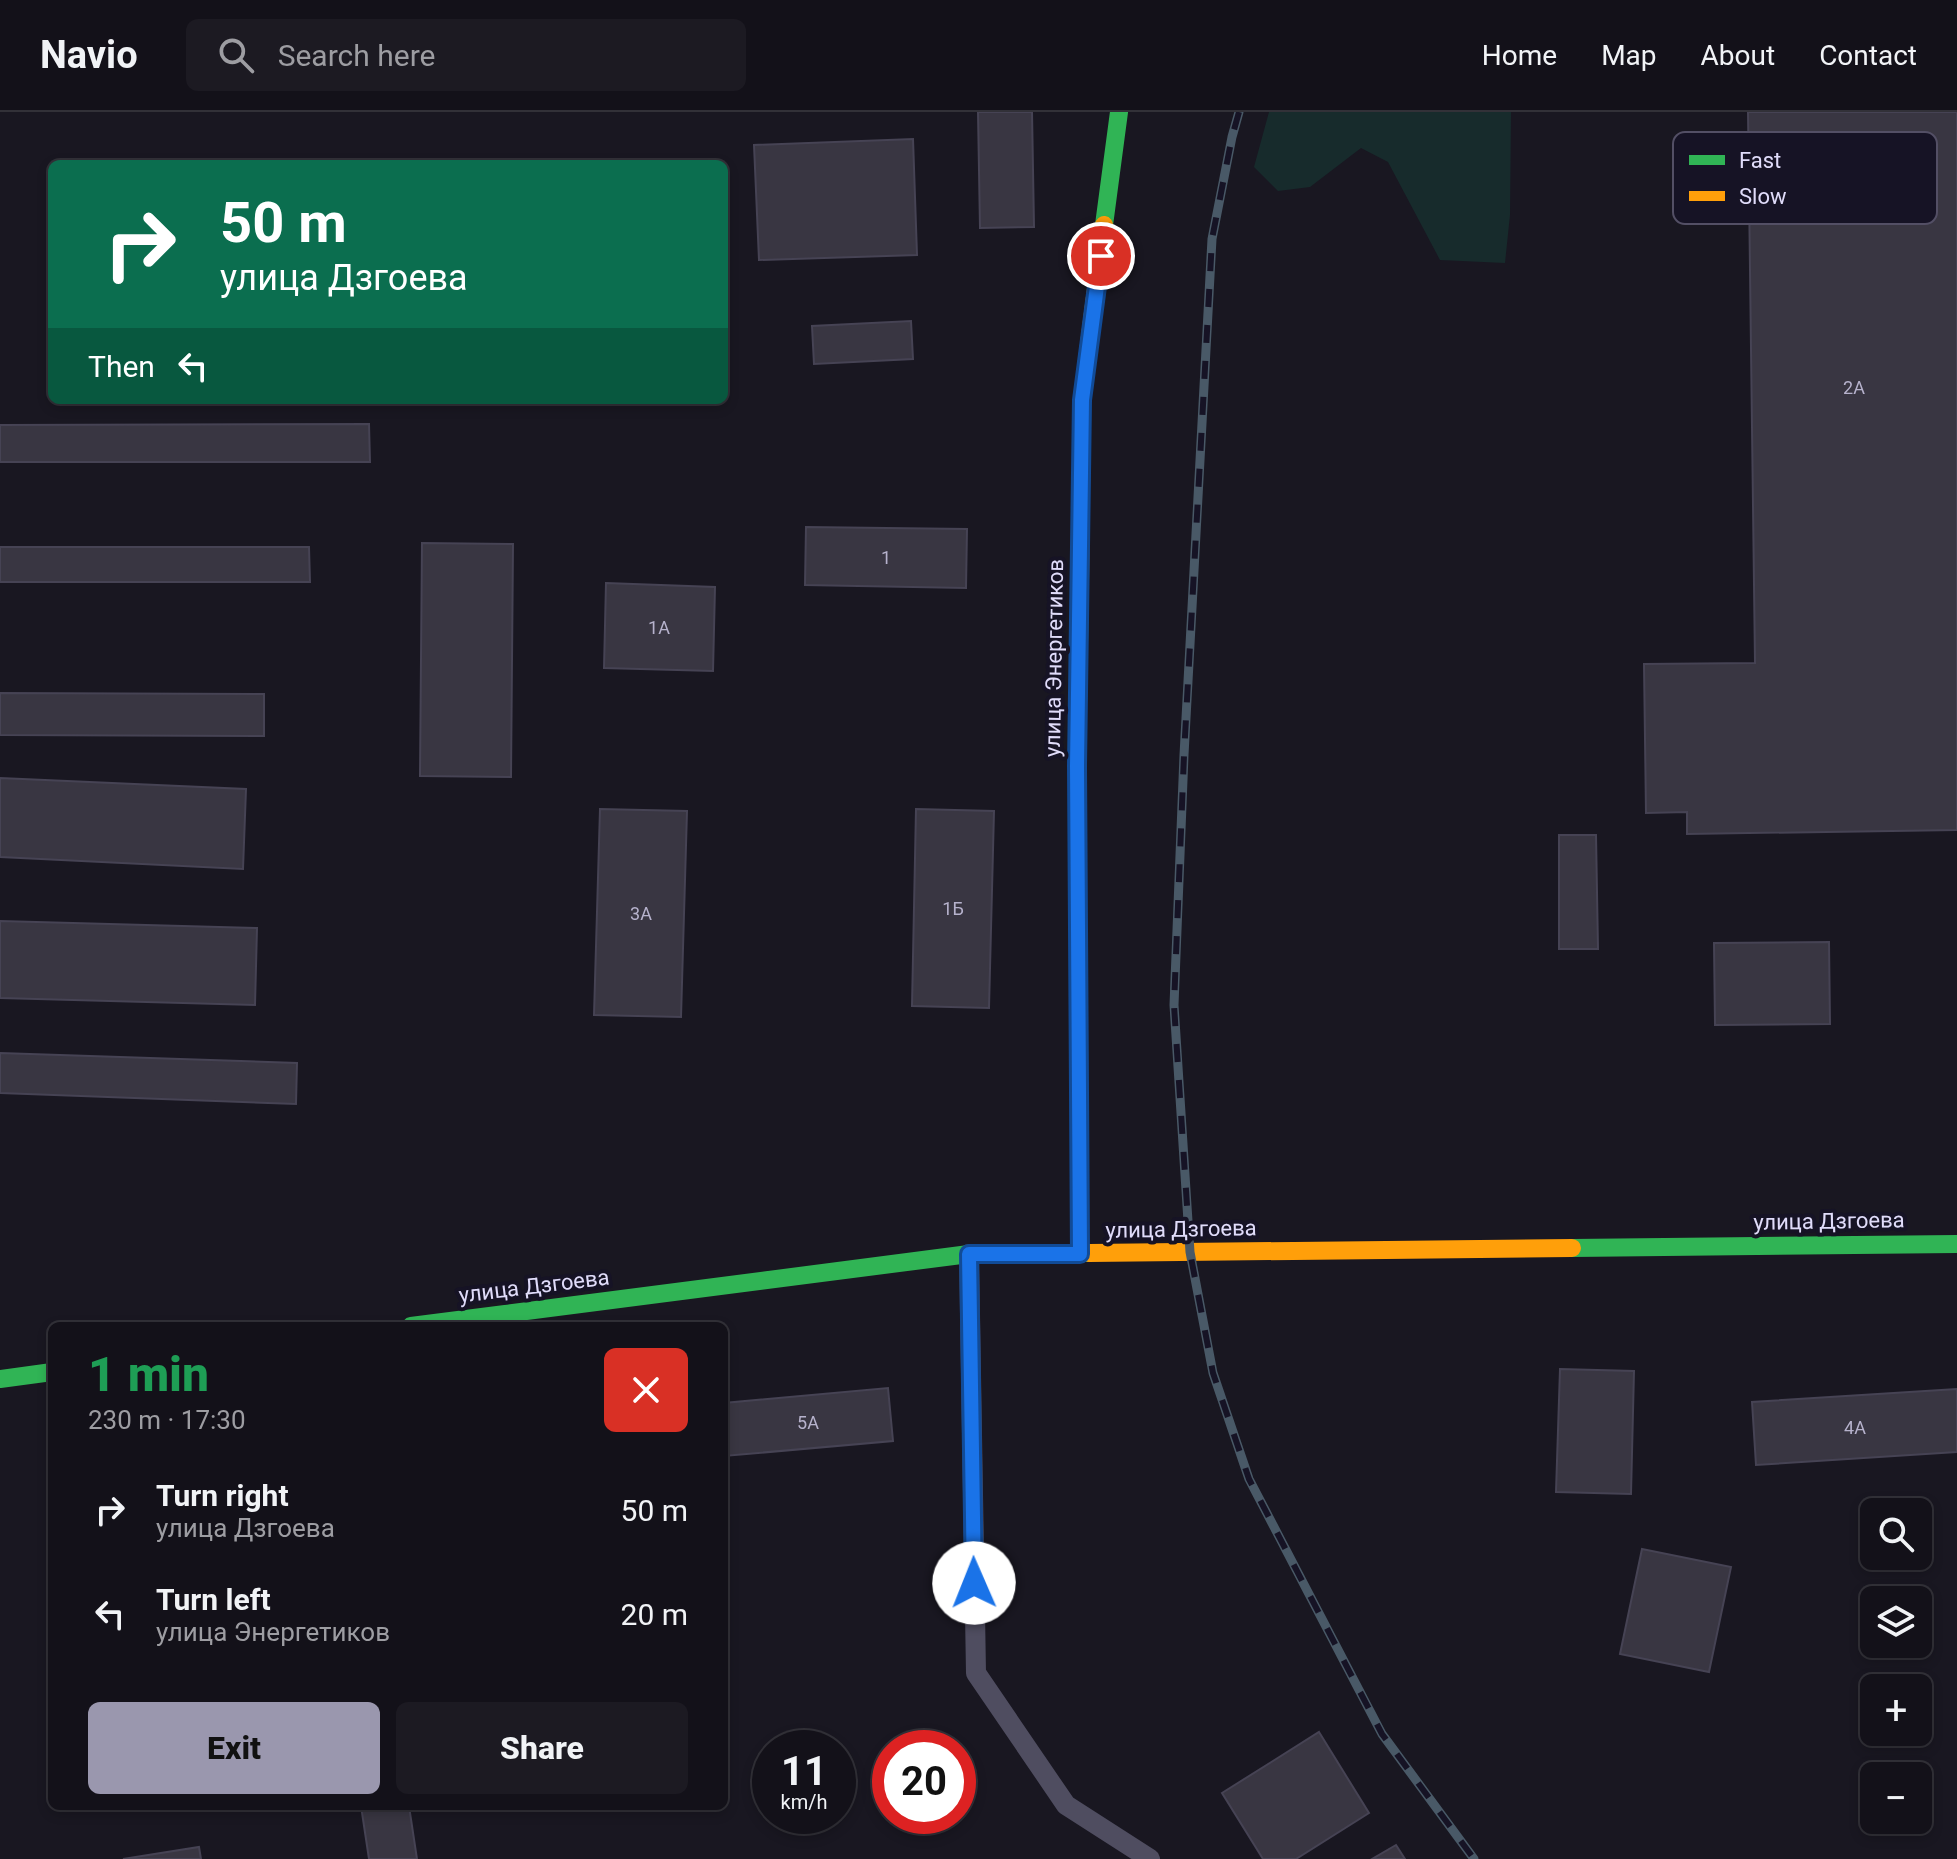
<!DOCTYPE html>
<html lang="en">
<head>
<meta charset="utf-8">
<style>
  body { margin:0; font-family:Roboto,sans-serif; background:#1c1a22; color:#f1f3f6; height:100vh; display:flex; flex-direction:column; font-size:30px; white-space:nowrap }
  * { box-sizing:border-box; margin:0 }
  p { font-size:26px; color:#9d9da2 }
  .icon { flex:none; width:44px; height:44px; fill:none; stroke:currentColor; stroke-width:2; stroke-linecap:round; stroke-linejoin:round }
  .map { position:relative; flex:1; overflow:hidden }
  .sheet { position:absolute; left:48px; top:1210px; width:680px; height:488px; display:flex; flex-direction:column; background:#131119; border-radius:12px; box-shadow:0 4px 12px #0003,0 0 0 2px #323138 }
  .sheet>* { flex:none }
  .guide { position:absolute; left:48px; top:48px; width:680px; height:244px; border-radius:12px; box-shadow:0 4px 12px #0003,0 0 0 2px #323138; background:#0b6e4f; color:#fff; overflow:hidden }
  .fabs { position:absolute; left:1860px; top:1386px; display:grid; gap:16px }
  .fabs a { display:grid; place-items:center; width:72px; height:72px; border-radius:12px; background:#131119; box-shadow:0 4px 12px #0003,0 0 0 2px #323138; font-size:40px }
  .speed { position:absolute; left:752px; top:1618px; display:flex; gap:16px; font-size:40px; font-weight:700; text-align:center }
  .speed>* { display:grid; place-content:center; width:104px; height:104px; border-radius:50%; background:#131119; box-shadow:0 4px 12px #0003,0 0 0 2px #323138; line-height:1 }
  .speed small { font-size:20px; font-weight:400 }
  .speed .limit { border:12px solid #d22; background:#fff; color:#111 }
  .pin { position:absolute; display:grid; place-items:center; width:68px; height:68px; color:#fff; margin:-34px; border:4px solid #fff; border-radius:50%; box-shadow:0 2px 8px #0007 }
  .me { position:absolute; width:88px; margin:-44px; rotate:359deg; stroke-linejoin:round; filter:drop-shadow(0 0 6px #0008) }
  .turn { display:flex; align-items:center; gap:28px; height:168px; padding:0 40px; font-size:36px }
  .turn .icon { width:104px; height:104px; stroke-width:2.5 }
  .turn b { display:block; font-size:56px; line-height:68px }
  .then { display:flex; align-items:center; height:76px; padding:0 40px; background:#0003; gap:16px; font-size:30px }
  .round { display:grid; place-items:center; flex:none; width:84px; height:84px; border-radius:12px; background:#1c1a22 }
  .overview { display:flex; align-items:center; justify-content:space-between; height:136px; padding:0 40px }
  h1 { font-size:48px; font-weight:800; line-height:60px; color:#1e9e55 }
  .primary-button { display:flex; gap:16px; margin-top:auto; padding:16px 40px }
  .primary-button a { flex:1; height:92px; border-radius:12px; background:#9a97ae; color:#111; font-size:32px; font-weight:800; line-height:92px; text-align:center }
  .primary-button a+a { background:#1c1a22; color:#f1f3f6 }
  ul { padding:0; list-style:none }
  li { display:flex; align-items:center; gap:24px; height:104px; padding:0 40px }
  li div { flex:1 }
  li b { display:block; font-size:30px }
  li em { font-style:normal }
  header { display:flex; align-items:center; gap:48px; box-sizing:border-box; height:112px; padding:0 40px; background:#131119; border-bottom:2px solid #323138 }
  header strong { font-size:38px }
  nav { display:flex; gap:44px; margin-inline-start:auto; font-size:28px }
  .search { width:560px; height:72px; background:#1c1a22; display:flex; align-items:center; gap:20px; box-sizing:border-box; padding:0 28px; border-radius:12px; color:#9d9da2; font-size:30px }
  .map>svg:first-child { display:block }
  .green { fill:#172b2c }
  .building { fill:#393642; stroke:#464354; stroke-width:2 }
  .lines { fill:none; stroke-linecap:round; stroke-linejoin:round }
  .lane { stroke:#4f4d60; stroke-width:20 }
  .fast { stroke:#30b455; stroke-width:18 }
  .slow { stroke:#ff9f0a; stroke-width:18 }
  .rail-casing { stroke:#495967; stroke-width:9 }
  .rail { stroke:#161325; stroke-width:6; stroke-dasharray:18; stroke-linecap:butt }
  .route-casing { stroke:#114b97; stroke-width:20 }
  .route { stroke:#1a73e8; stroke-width:14 }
  .labels { text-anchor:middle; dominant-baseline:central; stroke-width:8; stroke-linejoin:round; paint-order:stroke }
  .number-label { font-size:18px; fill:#b6b2cc }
  .street-label { font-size:22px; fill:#e0dcfa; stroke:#161325 }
  .key { fill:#161325; stroke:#534f65; stroke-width:2 }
  .key-label { font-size:22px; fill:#e0dcfa }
</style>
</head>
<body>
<header>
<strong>Navio</strong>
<div class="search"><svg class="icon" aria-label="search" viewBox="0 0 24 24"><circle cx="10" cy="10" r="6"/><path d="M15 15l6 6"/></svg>Search here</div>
<nav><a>Home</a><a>Map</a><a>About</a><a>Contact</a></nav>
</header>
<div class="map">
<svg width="1957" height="1747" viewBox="0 0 1957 1747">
  <rect width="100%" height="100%" fill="#191721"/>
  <!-- green -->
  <polygon class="green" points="1269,0 1511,0 1510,103 1505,151 1440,148 1388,50 1361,36 1310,75 1278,79 1254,55"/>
  <!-- building -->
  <g class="building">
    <polygon points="978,0 1032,0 1034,115 980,116"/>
    <polygon points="1748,0 1957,0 1957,718 1687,722 1687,700 1646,701 1644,552 1755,551"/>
    <polygon points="913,27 917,143 759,148 754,33"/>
    <polygon points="911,209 913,247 814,252 812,214"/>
    <polygon points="369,312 370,350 0,350 0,313"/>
    <polygon points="806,415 967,417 966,476 805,473"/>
    <polygon points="422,431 513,432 511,665 420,664"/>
    <polygon points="0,435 309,435 310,470 0,470"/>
    <polygon points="606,471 715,475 713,559 604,556"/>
    <polygon points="0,581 264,582 264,624 0,623"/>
    <polygon points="0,666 246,677 243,757 0,745"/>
    <polygon points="600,697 687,699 681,905 594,903"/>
    <polygon points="916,697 994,699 989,896 912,894"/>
    <polygon points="1559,723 1596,723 1598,837 1559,837"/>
    <polygon points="0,809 257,816 255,893 0,886"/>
    <polygon points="1829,830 1830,912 1715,913 1714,831"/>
    <polygon points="0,941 297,951 296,992 0,981"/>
    <polygon points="1560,1257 1634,1259 1631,1382 1556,1380"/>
    <polygon points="888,1276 893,1329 724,1344 724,1291"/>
    <polygon points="1957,1277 1957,1340 1756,1353 1752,1290"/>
    <polygon points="1642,1437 1731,1455 1709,1560 1620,1542"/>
    <polygon points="1319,1620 1369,1701 1296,1747 1263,1747 1222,1681"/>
    <polygon points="361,1694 409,1694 417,1747 369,1747"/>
    <polygon points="1396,1733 1405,1747 1372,1747"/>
    <polygon points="199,1735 201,1747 123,1747"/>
  </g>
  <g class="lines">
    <!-- lane -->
    <polyline class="lane" points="969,1142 976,1561 1066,1693 1150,1747"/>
    <!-- fast -->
    <g class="fast">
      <polyline points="1104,113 1119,0"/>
      <polyline points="1080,469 1077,654 1080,1142"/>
      <polyline points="1572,1136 1957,1132"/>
      <polyline points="411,1214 969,1142 1089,1141"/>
      <polyline points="0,1267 52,1260"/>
    </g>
    <!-- slow -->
    <g class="slow">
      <polyline points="1080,469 1082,288 1104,113"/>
      <polyline points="1089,1141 1572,1136"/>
    </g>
    <defs>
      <polyline id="rail" points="1239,0 1232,25 1212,127 1184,643 1174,893 1190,1140 1213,1261 1249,1367 1382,1622 1474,1747"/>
    </defs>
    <!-- rail casing -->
    <use href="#rail" class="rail-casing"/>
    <!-- rail -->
    <use href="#rail" class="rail"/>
  </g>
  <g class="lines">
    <defs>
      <polyline id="route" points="974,1471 969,1142 1080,1142 1077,654 1082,288 1101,144"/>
    </defs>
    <!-- route casing -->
    <use href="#route" class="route-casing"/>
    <!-- route -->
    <use href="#route" class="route"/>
  </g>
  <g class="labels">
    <!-- number labels -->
    <g class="number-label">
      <text x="1854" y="275">2А</text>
      <text x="886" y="445">1</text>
      <text x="659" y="515">1А</text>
      <text x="953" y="796">1Б</text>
      <text x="641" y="801">3А</text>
      <text x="808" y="1310">5А</text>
      <text x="1855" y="1315">4А</text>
    </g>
    <!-- street labels -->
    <g class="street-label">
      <text transform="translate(1054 546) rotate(-89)">улица Энергетиков</text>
      <text transform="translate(1829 1109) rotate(-1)">улица Дзгоева</text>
      <text transform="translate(1181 1117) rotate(-1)">улица Дзгоева</text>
      <text transform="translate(534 1174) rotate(-7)">улица Дзгоева</text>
    </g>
  </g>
  <!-- legend -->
  <rect x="1673" y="20" width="264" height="92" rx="12" class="key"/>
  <rect x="1689" y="43" width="36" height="10" fill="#30b455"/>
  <rect x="1689" y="79" width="36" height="10" fill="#ff9f0a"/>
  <g class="key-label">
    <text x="1739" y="56">Fast</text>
    <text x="1739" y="92">Slow</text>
  </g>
</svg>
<div class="fabs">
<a><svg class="icon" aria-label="search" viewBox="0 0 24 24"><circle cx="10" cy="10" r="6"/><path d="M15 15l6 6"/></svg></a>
<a><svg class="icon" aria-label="layers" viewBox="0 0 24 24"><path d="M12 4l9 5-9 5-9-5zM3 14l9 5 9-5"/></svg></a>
<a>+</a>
<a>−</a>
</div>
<div class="speed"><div>11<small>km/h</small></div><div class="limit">20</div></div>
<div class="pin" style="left:1101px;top:144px;background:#d93025"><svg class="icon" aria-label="arrive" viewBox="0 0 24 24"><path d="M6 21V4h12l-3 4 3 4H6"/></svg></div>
<svg class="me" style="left:974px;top:1471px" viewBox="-20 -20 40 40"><circle r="19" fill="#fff"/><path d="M0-13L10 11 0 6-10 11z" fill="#1a73e8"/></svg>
<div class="guide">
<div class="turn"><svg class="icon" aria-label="right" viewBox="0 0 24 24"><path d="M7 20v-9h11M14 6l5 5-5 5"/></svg><div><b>50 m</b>улица Дзгоева</div></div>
<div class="then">Then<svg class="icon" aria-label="left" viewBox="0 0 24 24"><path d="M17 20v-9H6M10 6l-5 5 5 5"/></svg></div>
</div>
<section class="sheet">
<div class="overview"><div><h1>1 min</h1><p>230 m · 17:30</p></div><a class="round" style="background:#d93025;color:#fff"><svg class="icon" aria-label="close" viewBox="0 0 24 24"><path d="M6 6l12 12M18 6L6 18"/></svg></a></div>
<ul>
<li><svg class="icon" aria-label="right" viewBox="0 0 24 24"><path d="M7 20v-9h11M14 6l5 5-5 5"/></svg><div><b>Turn right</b><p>улица Дзгоева</p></div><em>50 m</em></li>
<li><svg class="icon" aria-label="left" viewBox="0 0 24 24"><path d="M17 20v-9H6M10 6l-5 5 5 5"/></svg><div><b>Turn left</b><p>улица Энергетиков</p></div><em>20 m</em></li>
</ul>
<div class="primary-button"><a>Exit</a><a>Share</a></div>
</section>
</div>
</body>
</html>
